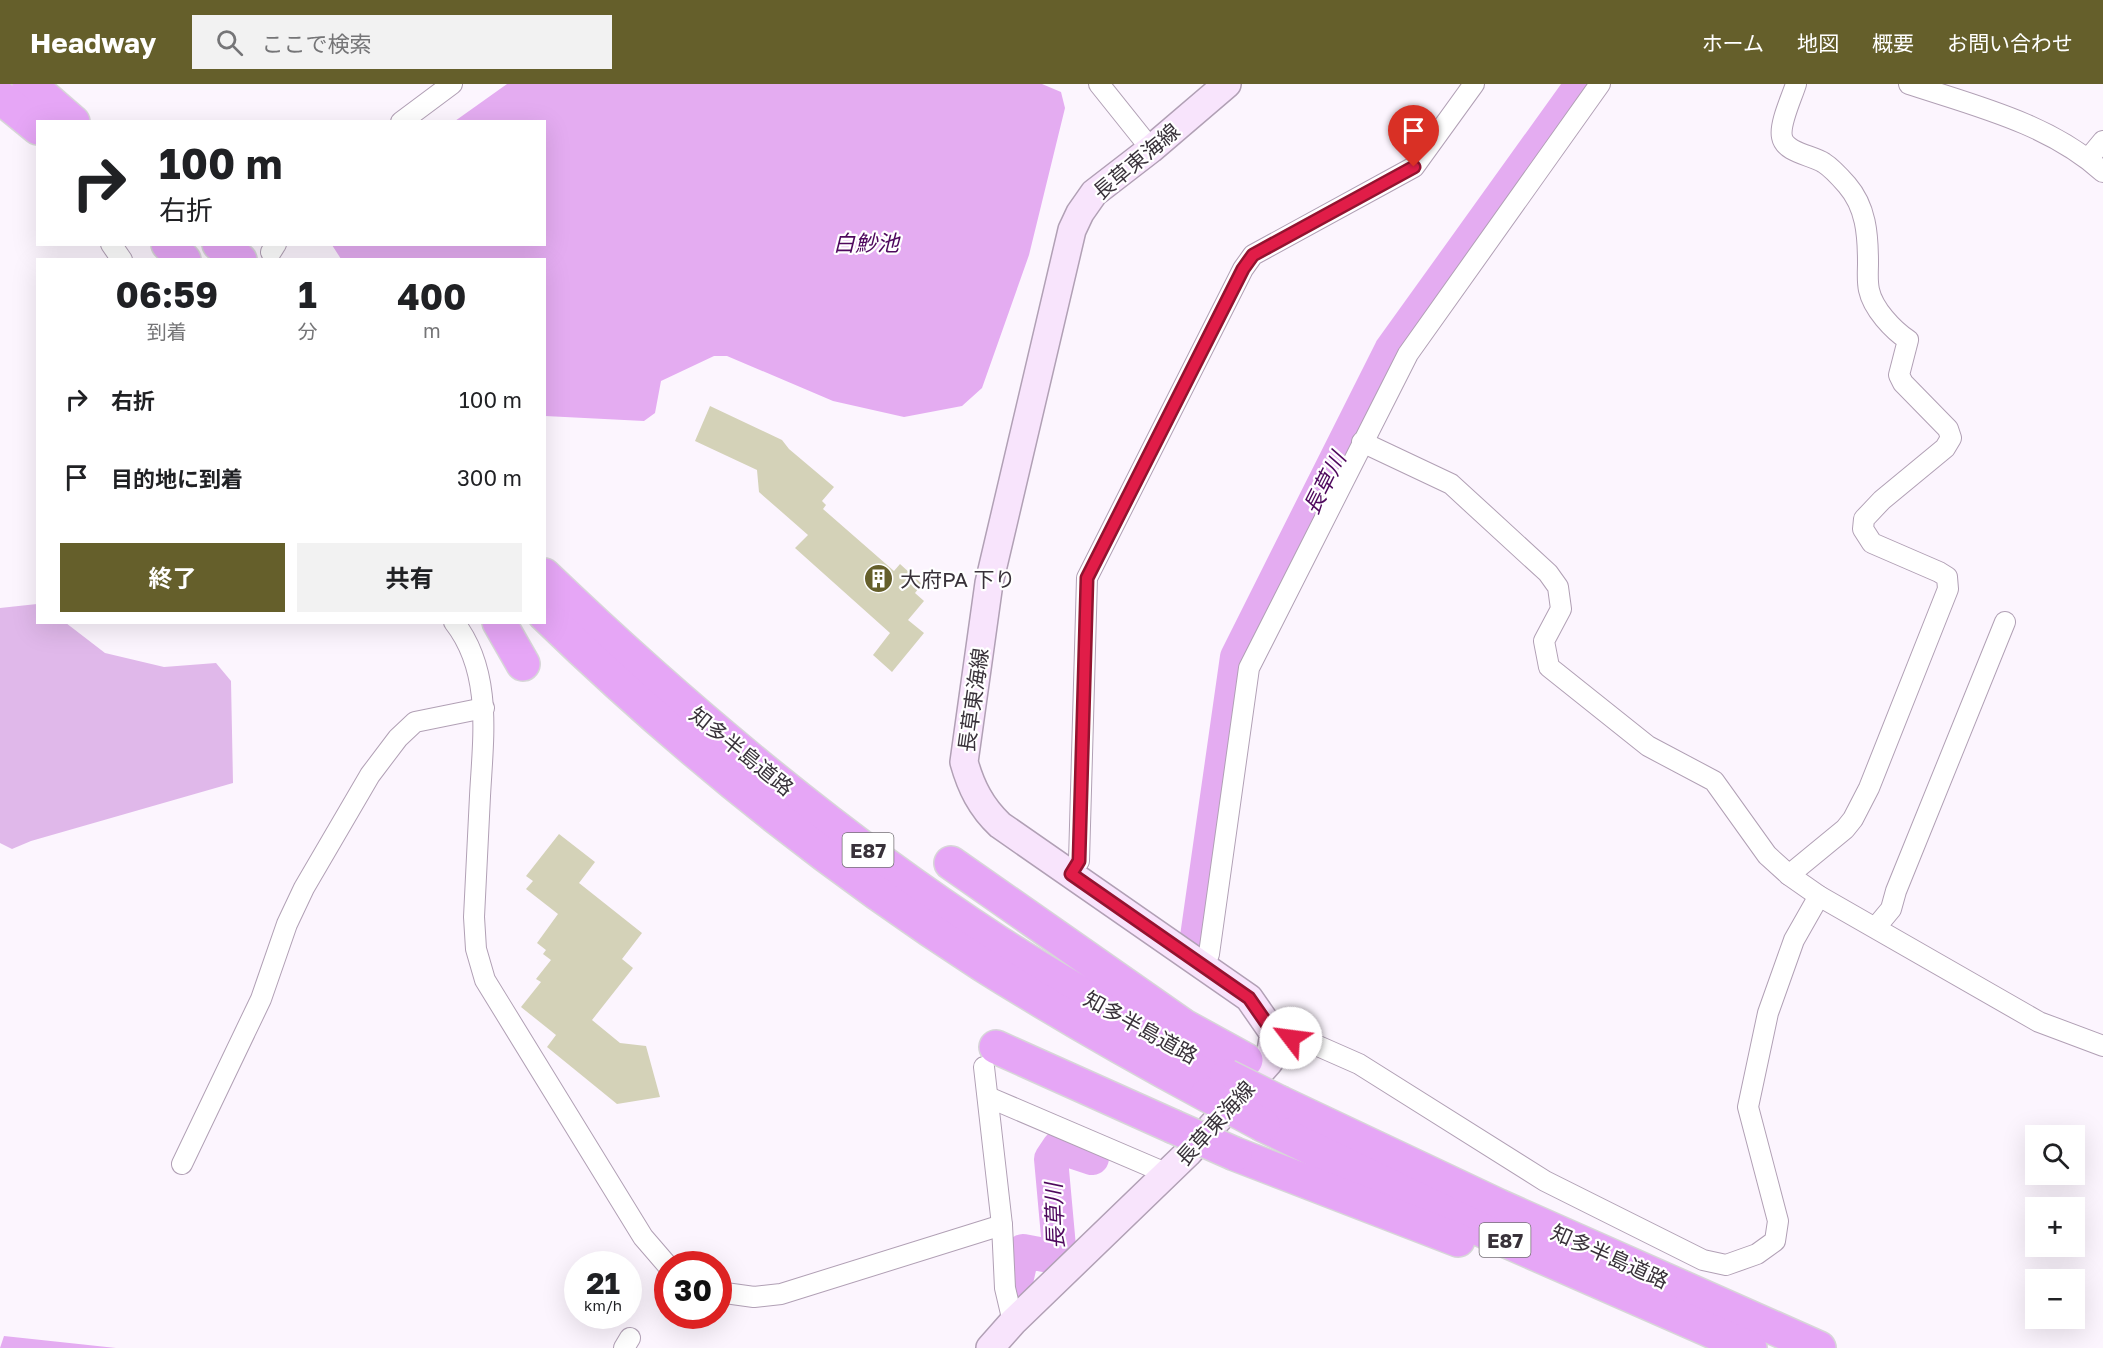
<!DOCTYPE html>
<html lang="ja">
<head>
<meta charset="utf-8">
<style>
  body { margin:0; font-family:"Golos Text","Noto Sans JP",sans-serif; background:#f2f2f2; color:#202124; height:100vh; display:flex; flex-direction:column; font-size:22px; white-space:nowrap }
  * { box-sizing:border-box; margin:0 }
  p { font-size:20px; color:#757577 }
  .icon { flex:none; width:33px; height:33px; fill:none; stroke:currentColor; stroke-width:2; stroke-linecap:round; stroke-linejoin:round }
  .map { position:relative; flex:1; overflow:hidden }
  .sheet { position:absolute; left:36px; top:174px; width:510px; height:366px; display:flex; flex-direction:column; background:#fff; border-radius:0px; box-shadow:0 6px 24px #0002 }
  .sheet>* { flex:none }
  .guide { position:absolute; left:36px; top:36px; width:510px; height:126px; border-radius:0px; box-shadow:0 6px 24px #0002; background:#fff; color:#202124; overflow:hidden }
  .buttons { position:absolute; left:2025px; top:1041px; display:grid; gap:12px }
  .buttons a { display:grid; place-items:center; width:60px; height:60px; border-radius:0px; background:#fff; box-shadow:0 6px 24px #0002; font-size:30px }
  .speed { position:absolute; left:564px; top:1167px; display:flex; gap:12px; font-size:30px; font-weight:700; text-align:center }
  .speed>* { display:grid; place-content:center; width:78px; height:78px; border-radius:50%; background:#fff; box-shadow:0 6px 24px #0002; line-height:1 }
  .speed small { font-size:15px; font-weight:400 }
  .speed .limit { border:9px solid #d22; background:#fff; color:#111 }
  .pin { position:absolute; display:grid; place-items:center; width:51px; height:51px; color:#fff; margin:-62px -26px; border-radius:50% 50% 50% 0; rotate:-45deg; box-shadow:0 0 6px #0007 }
  .pin .icon { rotate:45deg }
  .me { position:absolute; width:66px; margin:-33px; rotate:300deg; stroke-linejoin:round; filter:drop-shadow(0 0 4px #0008) }
  .turn { display:flex; align-items:center; gap:21px; height:126px; padding:0 24px; font-size:27px }
  .turn .icon { width:78px; height:78px; stroke-width:2.5 }
  .turn b { display:block; font-size:42px; line-height:51px }
  .eta { display:flex; justify-content:space-evenly; align-items:center; height:102px; text-align:center }
  .eta b { font-size:36px; font-weight:700; line-height:42px }
  .action { display:flex; gap:12px; margin-top:auto; padding:12px 24px }
  .action a { flex:1; height:69px; border-radius:0px; background:#655f2b; color:#fff; font-size:24px; font-weight:700; line-height:69px; text-align:center }
  .action a+a { background:#f2f2f2; color:#202124 }
  ul { padding:0; list-style:none }
  li { display:flex; align-items:center; gap:18px; height:78px; padding:0 24px }
  li div { flex:1 }
  li b { display:block; font-size:22px }
  li em { font-style:normal }
  header { display:flex; align-items:center; gap:36px; box-sizing:border-box; height:84px; padding:0 30px; background:#655f2b; color:#fff }
  header strong { font-size:28px }
  nav { display:flex; gap:33px; margin-inline-start:auto; font-size:21px }
  .search { width:420px; height:54px; background:#f2f2f2; display:flex; align-items:center; gap:15px; box-sizing:border-box; padding:0 21px; border-radius:0px; color:#757577; font-size:22px }
  .map>svg:first-child { display:block }
  .green { fill:#e0b8ea }
  .water { fill:#e4acf1 }
  .lines { fill:none; stroke-linecap:round; stroke-linejoin:round }
  .river { stroke:#e4acf1; stroke-width:34 }
  .building { fill:#d4d2b8 }
  .street-casing { stroke:#b1a0b5; stroke-width:22 }
  .secondary-casing { stroke:#b1a0b5; stroke-width:30 }
  .highway-casing { stroke:#d7d6d8; stroke-width:36 }
  .street { stroke:#fff; stroke-width:20 }
  .secondary { stroke:#f8e4fc; stroke-width:27 }
  .highway { stroke:#e6a6f6; stroke-width:33 }
  .highway-bridge-casing { stroke:#d7d6d8; stroke-width:36; stroke-linecap:butt }
  .highway-bridge { stroke:#e6a6f6; stroke-width:33 }
  .route-casing { stroke:#92132f; stroke-width:15 }
  .route { stroke:#e11d48; stroke-width:10 }
  .labels { text-anchor:middle; dominant-baseline:central; stroke-width:4.5; stroke-linejoin:round; paint-order:stroke }
  .shield { fill:#fff; stroke:#747075; stroke-width:1.5 }
  .shield-label { font-size:20px; font-weight:bold; fill:#39323a }
  .street-label { font-size:21px; fill:#39323a; stroke:#fff }
  .poi-label { font-size:21px; fill:#39323a; stroke:#fff; text-anchor:start }
  .water-label { font-size:22px; font-style:italic; fill:#4e085d; stroke:#fff }
</style>
</head>
<body>
<header>
<strong>Headway</strong>
<div class="search"><svg class="icon" aria-label="search" viewBox="0 0 24 24"><circle cx="10" cy="10" r="6"/><path d="M15 15l6 6"/></svg>ここで検索</div>
<nav><a>ホーム</a><a>地図</a><a>概要</a><a>お問い合わせ</a></nav>
</header>
<div class="map">
<svg width="2103" height="1264" viewBox="0 0 2103 1264">
  <rect width="100%" height="100%" fill="#fcf5fe"/>
  <!-- green -->
  <polygon class="green" points="37,520 38,538 66,539 105,569 164,583 216,579 231,597 233,699 31,757 12,765 0,759 0,524"/>
  <!-- water -->
  <g class="water">
    <polygon points="507,0 1042,0 1061,8 1065,24 1029,171 982,304 962,322 904,333 833,317 727,272 714,272 661,297 655,329 644,337 545,332 544,176 341,175 332,161 544,160 544,38 455,37"/>
    <polygon points="4,1252 116,1264 0,1264"/>
  </g>
  <g class="lines">
    <!-- river -->
    <g class="river">
      <polyline points="1197,853 1237,573 1391,266 1582,0"/>
      <polyline points="1016,1198 1023,1167 1060,1174 1051,1075 1059,1063 1092,1074"/>
    </g>
  </g>
  <!-- building -->
  <g class="building">
    <polygon points="710,322 782,356 789,365 834,403 822,417 826,421 823,425 894,487 900,480 922,500 915,509 924,517 908,536 924,549 892,588 873,571 890,549 795,464 808,451 759,408 757,386 695,357"/>
    <polygon points="559,750 595,778 579,799 642,849 622,875 633,884 592,936 620,959 646,962 660,1013 617,1020 547,963 556,951 521,923 541,898 536,895 551,876 543,870 546,866 537,859 558,830 526,805 533,797 526,792"/>
  </g>
  <g class="lines">
    <defs>
      <g id="street">
        <polyline points="1099,0 1151,65"/>
        <path d="M1909,0C1976,22 2050,40 2103,88"/>
        <polyline points="401,38 452,0"/>
        <polyline points="2088,75 2103,57"/>
        <polyline points="111,160 122,176"/>
        <polyline points="271,168 276,160"/>
        <polyline points="1362,358 1451,400 1548,489 1558,503 1561,525 1544,557 1549,583 1648,662 1714,697 1767,771 1789,791 1819,812 2039,938 2103,962"/>
        <path d="M454,538C493,588 483,654 480,712C478,752 476,792 474,833L476,865L485,896L643,1153L668,1182"/>
        <polyline points="1071,790 1079,777 1087,494 1243,185 1253,171 1414,83 1474,0"/>
        <path d="M1789,791L1845,745L1853,735L1869,704L1948,505L1947,493L1939,488L1872,459L1863,445L1864,435L1882,416L1945,364L1951,354L1948,345L1903,299L1899,291L1908,256C1893,246 1873,225 1869,206C1867,197 1868,187 1868,179C1868,150 1866,123 1847,101C1840,93 1832,84 1824,79C1812,71 1785,69 1782,53C1779,40 1792,13 1796,0"/>
        <polyline points="1876,843 1891,825 1896,807 2005,538"/>
        <polyline points="1204,883 1209,870 1249,584 1408,270 1600,0"/>
        <polyline points="1274,950 1309,958 1359,980 1545,1097 1703,1176 1726,1181 1757,1170 1775,1157 1778,1137 1748,1023 1768,929 1794,856 1819,812"/>
        <polyline points="984,983 1002,1141 1005,1204 1013,1238"/>
        <polyline points="988,1013 1168,1090"/>
        <polyline points="182,1080 261,915 287,840 304,804 370,691 398,654 415,638 484,624"/>
        <polyline points="718,1208 754,1213 781,1210 1002,1141"/>
        <polyline points="624,1264 630,1254"/>
      </g>
      <path id="secondary" d="M990,1264L1013,1238L1188,1069L1269,978L1274,950L1249,914L1000,741C981,723 971,703 964,678L989,499L1072,146L1080,129L1094,109L1151,65L1227,0"/>
      <g id="highway">
        <polyline points="29,0 73,38"/>
        <polyline points="0,13 38,44"/>
        <polyline points="168,160 184,176"/>
        <polyline points="219,160 240,176"/>
        <path d="M544,491C684,625 833,751 996,857C1071,905 1149,949 1227,992"/>
        <path d="M544,530C678,660 826,780 983,881C1056,927 1131,970 1207,1011"/>
        <polyline points="499,538 523,580"/>
        <polyline points="951,779 1184,942 1246,976"/>
        <polyline points="996,963 1172,1042"/>
        <polyline points="1281,1019 1499,1122 1819,1264"/>
        <polyline points="1263,1041 1488,1149 1750,1264"/>
        <polyline points="1235,1070 1458,1156"/>
      </g>
    </defs>
    <!-- street casing -->
    <use href="#street" class="street-casing"/>
    <!-- secondary casing -->
    <use href="#secondary" class="secondary-casing"/>
    <!-- highway casing -->
    <use href="#highway" class="highway-casing"/>
    <!-- street -->
    <use href="#street" class="street"/>
    <!-- secondary -->
    <use href="#secondary" class="secondary"/>
    <!-- highway -->
    <use href="#highway" class="highway"/>
    <defs>
      <g id="highway-bridge">
        <polyline points="1227,992 1281,1019"/>
        <polyline points="1207,1011 1263,1041"/>
        <polyline points="1172,1042 1235,1070"/>
      </g>
    </defs>
    <!-- highway-bridge casing -->
    <use href="#highway-bridge" class="highway-bridge-casing"/>
    <!-- highway-bridge -->
    <use href="#highway-bridge" class="highway-bridge"/>
  </g>
  <g class="lines">
    <defs>
      <polyline id="route" points="1291,954 1274,950 1249,914 1071,790 1079,777 1087,494 1243,185 1253,171 1414,83"/>
    </defs>
    <!-- route casing -->
    <use href="#route" class="route-casing"/>
    <!-- route -->
    <use href="#route" class="route"/>
  </g>
  <!-- icons -->
  <defs>
    <symbol id="building-disc" viewBox="-11 -11 22 22"><circle r="9.5" fill="#655f2b" stroke="#fff"/><path d="M-4-6H4V6H1V3H-1V6H-4ZM-2.5-4.3h1.7v1.8h-1.7ZM.8-4.3h1.7v1.8H.8ZM-2.5-1h1.7V.8h-1.7ZM.8-1h1.7V.8H.8Z" fill="#fff"/></symbol>
  </defs>
  <g fill-rule="evenodd">
    <use href="#building-disc" x="862" y="478" width="33" height="33"/>
  </g>
  <g class="labels">
    <!-- shield labels -->
    <g class="shield">
      <rect x="842.5" y="749" width="51" height="34" rx="4.5"/>
      <rect x="1479.5" y="1139" width="51" height="34" rx="4.5"/>
    </g>
    <g class="shield-label">
      <text x="868" y="766">E87</text>
      <text x="1505" y="1156">E87</text>
    </g>
    <!-- street labels -->
    <g class="street-label">
      <text transform="translate(1136 77) rotate(-40)">長草東海線</text>
      <text transform="translate(973 616) rotate(-82)">長草東海線</text>
      <text transform="translate(742 667) rotate(39)">知多半島道路</text>
      <text transform="translate(1141 943) rotate(29)">知多半島道路</text>
      <text transform="translate(1215 1039) rotate(-48)">長草東海線</text>
      <text transform="translate(1610 1172) rotate(24)">知多半島道路</text>
    </g>
    <!-- poi labels -->
    <g class="poi-label">
      <text x="900" y="495">大府PA 下り</text>
    </g>
    <!-- water labels -->
    <g class="water-label">
      <text x="866" y="158">白魦池</text>
      <text transform="translate(1324 399) rotate(-63)">長草川</text>
      <text transform="translate(1054 1132) rotate(-92)">長草川</text>
    </g>
  </g>
</svg>
<div class="buttons">
<a><svg class="icon" aria-label="search" viewBox="0 0 24 24"><circle cx="10" cy="10" r="6"/><path d="M15 15l6 6"/></svg></a>
<a>+</a>
<a>−</a>
</div>
<div class="speed"><div>21<small>km/h</small></div><div class="limit">30</div></div>
<div class="pin" style="left:1414px;top:83px;background:#d93025"><svg class="icon" aria-label="arrive" viewBox="0 0 24 24"><path d="M6 21V4h12l-3 4 3 4H6"/></svg></div>
<svg class="me" style="left:1291px;top:954px" viewBox="-20 -20 40 40"><circle r="19" fill="#fff"/><path d="M0-13L10 11 0 6-10 11z" fill="#e11d48"/></svg>
<div class="guide">
<div class="turn"><svg class="icon" aria-label="right" viewBox="0 0 24 24"><path d="M7 20v-9h11M14 6l5 5-5 5"/></svg><div><b>100 m</b>右折</div></div>
</div>
<section class="sheet">
<div class="eta">
<div><b>06:59</b><p>到着</p></div>
<div><b>1</b><p>分</p></div>
<div><b>400</b><p>m</p></div>
</div>
<ul>
<li><svg class="icon" aria-label="right" viewBox="0 0 24 24"><path d="M7 20v-9h11M14 6l5 5-5 5"/></svg><div><b>右折</b></div><em>100 m</em></li>
<li><svg class="icon" aria-label="arrive" viewBox="0 0 24 24"><path d="M6 21V4h12l-3 4 3 4H6"/></svg><div><b>目的地に到着</b></div><em>300 m</em></li>
</ul>
<div class="action"><a>終了</a><a>共有</a></div>
</section>
</div>
</body>
</html>
